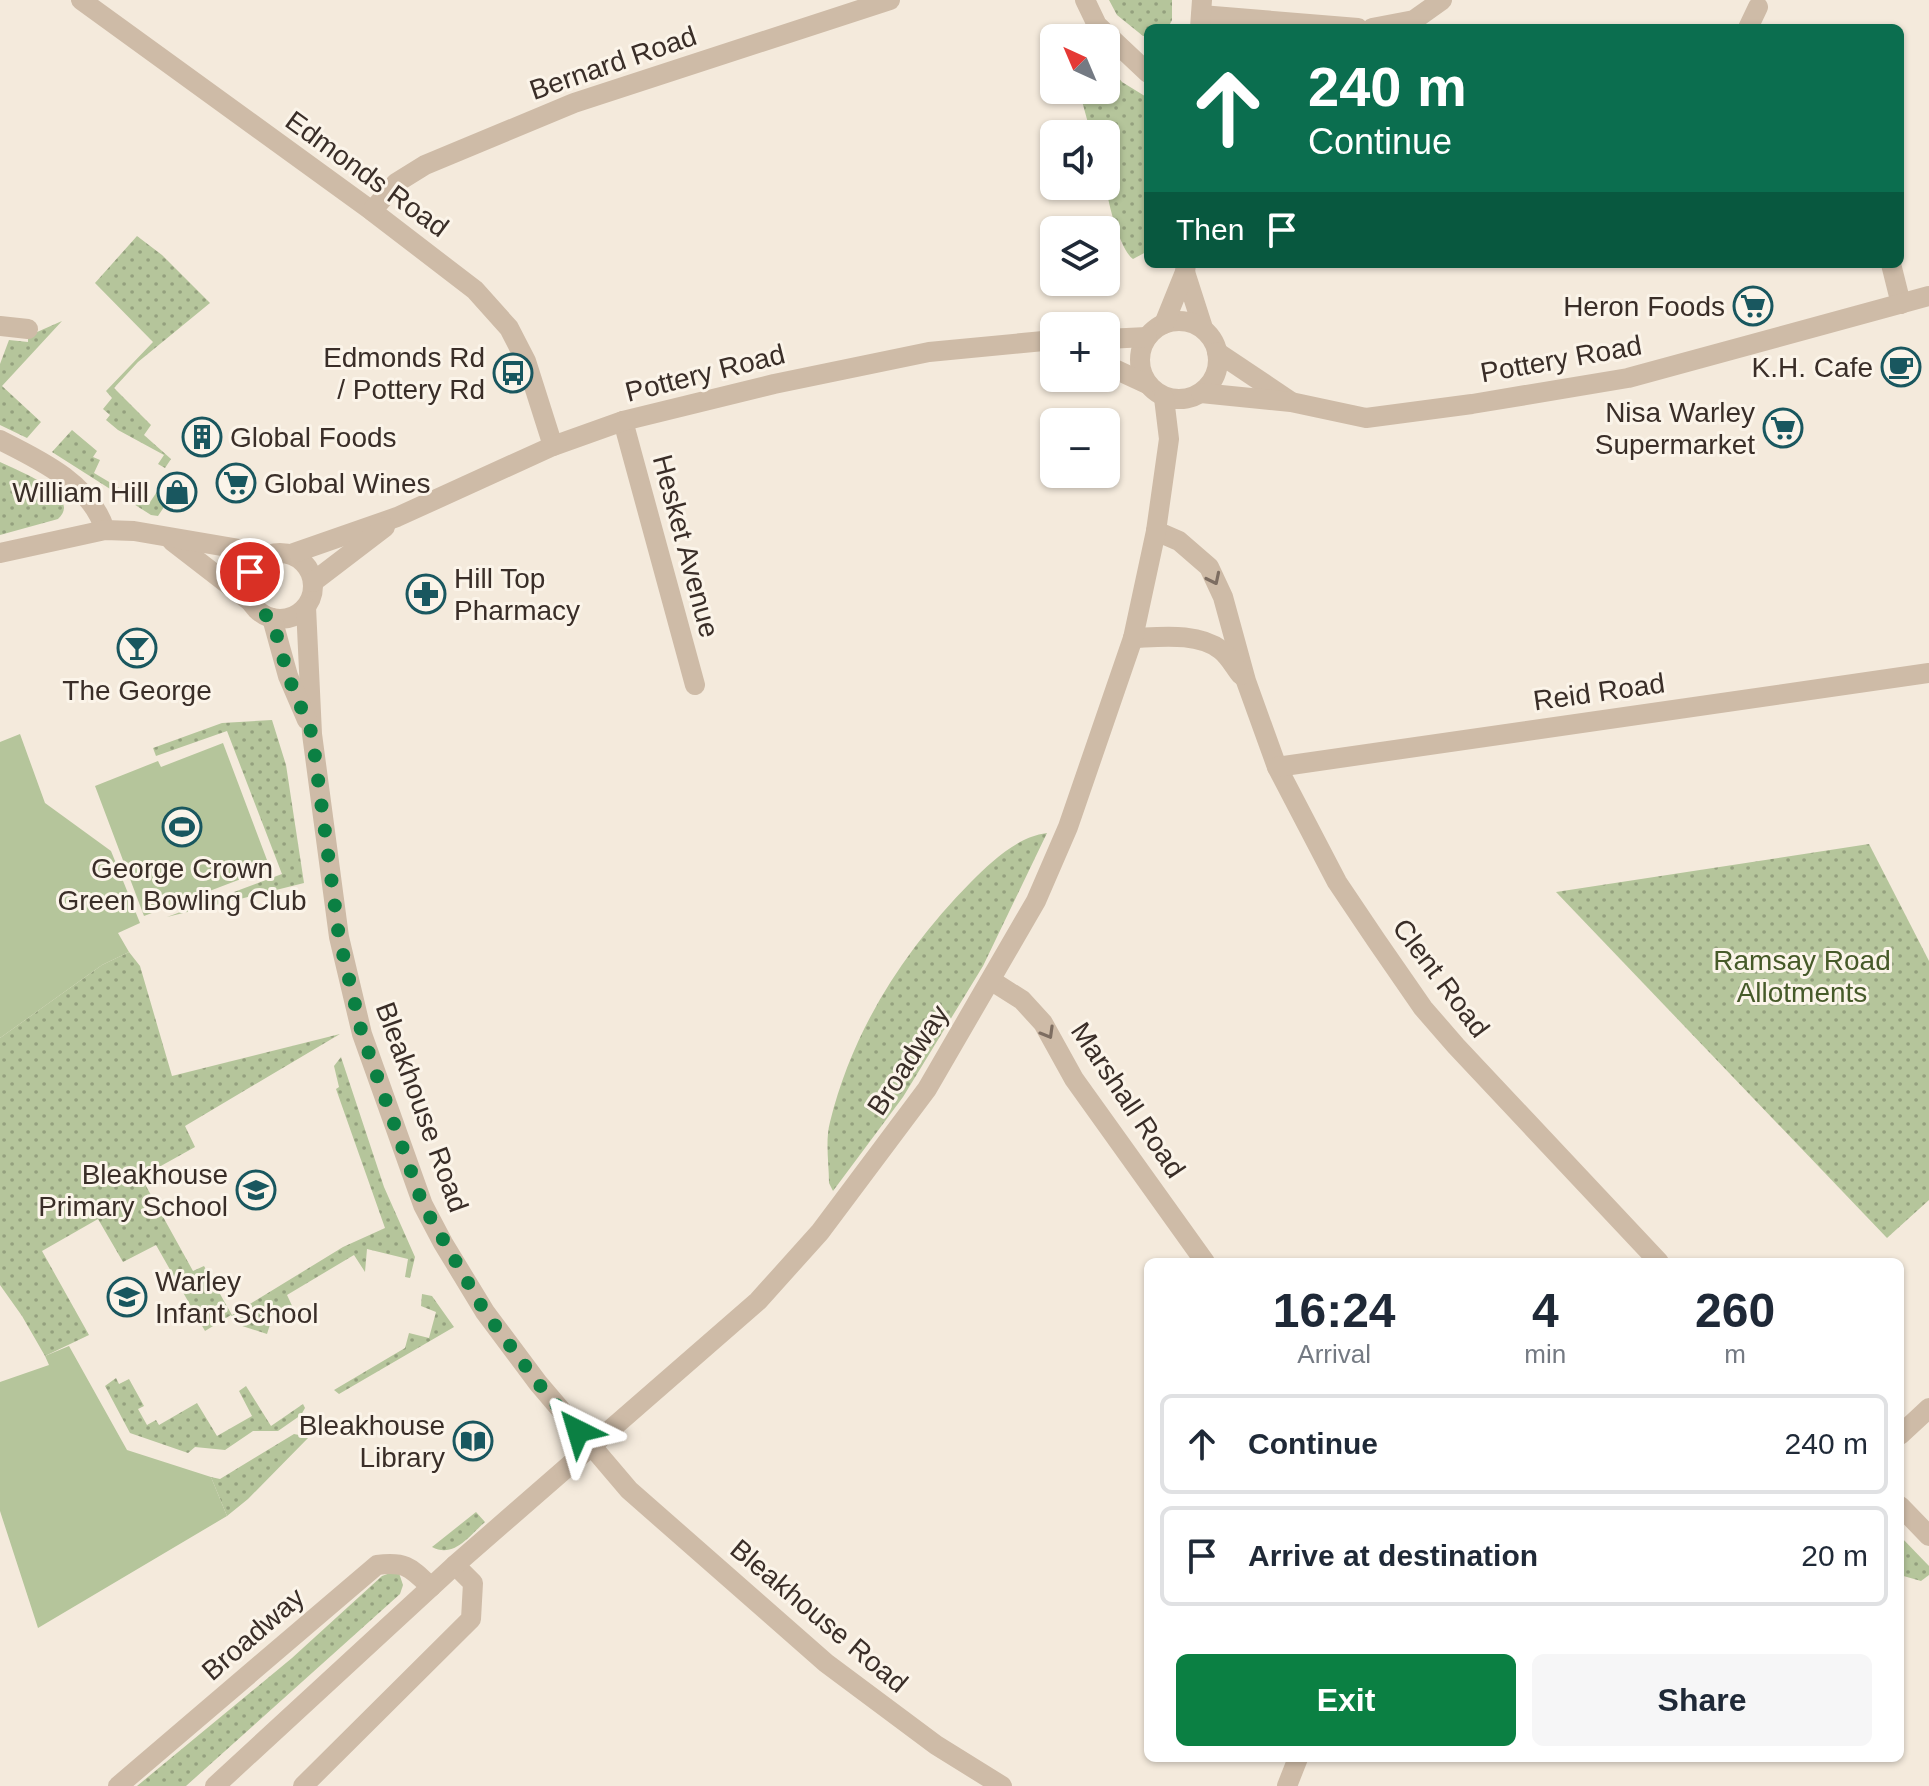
<!DOCTYPE html>
<html lang="en">
<head>
<meta charset="utf-8">
<style>
  body { margin:0; font-family:Helvetica,sans-serif; background:#f6f6f7; color:#1f2937; height:100vh; display:flex; flex-direction:column; font-size:30px; white-space:nowrap }
  * { box-sizing:border-box; margin:0 }
  p { font-size:26px; color:#747a83 }
  .icon { flex:none; width:44px; height:44px; fill:none; stroke:currentColor; stroke-width:2; stroke-linecap:round; stroke-linejoin:round }
  .map { position:relative; flex:1; overflow:hidden }
  .sheet { position:absolute; left:1144px; top:1258px; width:760px; height:504px; display:flex; flex-direction:column; background:#fff; border-radius:12px; box-shadow:0 2px 6px #0004 }
  .sheet>* { flex:none }
  .top-card { position:absolute; left:1144px; top:24px; width:760px; height:244px; border-radius:12px; box-shadow:0 2px 6px #0004; background:#0b6e4f; color:#fff; overflow:hidden }
  .needle { width:52px; rotate:316deg }
  .fabs { position:absolute; left:1040px; top:24px; display:grid; gap:16px }
  .fabs a { display:grid; place-items:center; width:80px; height:80px; border-radius:12px; background:#fff; box-shadow:0 2px 6px #0004; font-size:40px }
  .pin { position:absolute; display:grid; place-items:center; width:68px; height:68px; color:#fff; margin:-34px; border:4px solid #fff; border-radius:50%; box-shadow:0 2px 8px #0007 }
  .me { position:absolute; width:88px; margin:-44px; rotate:320deg; stroke-linejoin:round; filter:drop-shadow(0 0 6px #0008) }
  .turn { display:flex; align-items:center; gap:28px; height:168px; padding:0 32px; font-size:36px }
  .turn .icon { width:104px; height:104px; stroke-width:2.5 }
  .turn b { display:block; font-size:56px; line-height:68px }
  .then { display:flex; align-items:center; height:76px; padding:0 32px; background:#0003; gap:16px; font-size:30px }
  .eta { display:flex; justify-content:space-evenly; align-items:center; height:136px; text-align:center }
  .eta b { font-size:48px; font-weight:700; line-height:56px }
  .action { display:flex; gap:16px; margin-top:auto; padding:16px 32px }
  .action a { flex:1; height:92px; border-radius:12px; background:#0b8043; color:#fff; font-size:32px; font-weight:700; line-height:92px; text-align:center }
  .action a+a { background:#f6f6f7; color:#1f2937 }
  ul { padding:0; list-style:none }
  li { display:flex; align-items:center; gap:24px; height:100px; margin:0 16px 12px; padding:0 16px; border:4px solid #e0e1e3; border-radius:12px }
  li div { flex:1 }
  li b { display:block; font-size:30px }
  li em { font-style:normal }
  .map>svg:first-child { display:block }
  .green { fill:url(#green-dots) }
  .pitch { fill:#b5c59b }
  .lines { fill:none; stroke-linecap:round; stroke-linejoin:round }
  .minor { stroke:#cebba7; stroke-width:20 }
  .tertiary { stroke:#cebba7; stroke-width:20 }
  .oneway { stroke:#7d6d61 }
  .route { stroke:#0b8043; stroke-width:14; stroke-dasharray:0 25.2 }
  .labels { text-anchor:middle; dominant-baseline:central; stroke-width:6; stroke-linejoin:round; paint-order:stroke }
  .street-label { font-size:28px; fill:#3a2e28; stroke:#fbf4e9 }
  .poi-label { font-size:28px; fill:#3a2e28; stroke:#fbf4e9; text-anchor:end }
  .park-label { font-size:28px; fill:#465a29; stroke:#fbf4e9 }
</style>
</head>
<body>
<div class="map">
<svg width="1929" height="1786" viewBox="0 0 1929 1786">
  <defs>
    <pattern id="green-dots" width="8" height="8" patternUnits="userSpaceOnUse" patternTransform="scale(2)"><rect width="8" height="8" fill="#b5c59b"/><path d="M2 2h.1M6 6h.1" fill="none" stroke="#94a07e" stroke-width="1.8" stroke-linecap="round"/></pattern>
  </defs>
  <rect width="100%" height="100%" fill="#f4eadc"/>
  <!-- green -->
  <g class="green">
    <polygon points="1109,0 1172,0 1172,20 1168,28 1148,28 1148,36 1143,36 1117,15"/>
    <path d="M1106,62L1122,82L1148,98V251L1133,259C1120,250 1107,201 1106,184C1105,168 1106,151 1106,134H1091L1079,90H1106Z"/>
    <polygon points="137,236 162,255 210,303 138,362 114,388 151,425 144,435 171,459 165,468 158,464 164,455 118,430 106,420 110,415 103,409 112,398 106,391 153,342 95,283"/>
    <polygon points="62,321 2,386 41,422 27,438 0,425 0,364 9,340 28,342 28,336"/>
    <polygon points="72,430 97,451 93,457 100,460 94,473 148,505 163,483 168,501 158,516 151,515 52,452"/>
    <path d="M0,462C18,471 84,495 58,519L0,535Z"/>
    <polygon points="272,720 286,765 304,883 167,917 282,874 227,731 156,756 153,748 222,723"/>
    <path d="M1047,833L983,966L903,1097L833,1191L829,1183C829,1164 825,1141 830,1122C853,1029 904,950 971,882C992,861 1017,837 1047,833Z"/>
    <polygon points="1869,844 1929,961 1929,1200 1887,1238 1556,892"/>
    <polygon points="129,952 140,966 172,1076 340,1034 185,1126 195,1147 141,1177 193,1271 204,1266 232,1315 343,1247 385,1228 336,1089 339,1087 334,1066 341,1057 384,1187 415,1257 410,1278 405,1277 408,1259 367,1249 365,1272 354,1255 287,1295 295,1312 275,1309 267,1334 236,1324 231,1315 205,1331 156,1245 123,1262 98,1219 42,1251 89,1335 45,1356 22,1316 0,1285 0,1038 102,965"/>
    <polygon points="422,1294 432,1296 454,1327 339,1394 334,1390 405,1348 409,1333 429,1338 436,1312 421,1306"/>
    <polygon points="116,1378 119,1384 129,1379 144,1406 138,1409 147,1425 156,1420 159,1425 197,1403 217,1436 252,1416 239,1391 246,1386 271,1426 303,1404 305,1408 301,1415 278,1431 253,1431 225,1450 195,1447 188,1453 130,1433 105,1386"/>
    <polygon points="294,1434 309,1437 248,1499 227,1516 211,1477 220,1479"/>
    <path d="M476,1512L485,1522C470,1535 454,1559 432,1547Z"/>
    <polygon points="1900,1536 1929,1566 1929,1575 1921,1581 1900,1575"/>
    <polygon points="398,1570 403,1585 400,1594 186,1786 137,1786 292,1658 382,1576"/>
  </g>
  <!-- pitch -->
  <g class="pitch">
    <polygon points="20,734 45,803 111,851 140,923 118,933 129,952 102,965 0,1038 0,742"/>
    <polygon points="223,743 270,868 144,916 95,786 158,761 161,767"/>
    <polygon points="69,1346 127,1450 211,1477 227,1516 38,1628 0,1511 0,1382 49,1365 45,1356"/>
  </g>
  <g class="lines">
    <!-- minor -->
    <g class="minor">
      <polyline points="81,0 372,211 475,290 509,328 526,361 553,446"/>
      <polyline points="1085,0 1097,25 1148,73"/>
      <polyline points="1201,15 1358,28"/>
      <polyline points="1372,28 1414,20 1442,0"/>
      <polyline points="1748,28 1758,7"/>
      <polyline points="372,211 396,183 425,165 574,103 890,0"/>
      <polyline points="1891,264 1901,304"/>
      <polyline points="0,326 28,329"/>
      <polyline points="623,421 695,685"/>
      <path d="M0,440C40,460 91,484 105,530"/>
      <polyline points="1156,531 1179,541 1209,567 1223,597 1246,681 1277,767 1337,882 1376,940 1423,1008 1456,1046 1659,1262"/>
      <path d="M1133,638C1160,637 1198,632 1221,650C1229,656 1235,668 1241,675"/>
      <polyline points="1277,767 1929,673"/>
      <polyline points="992,981 1022,1000 1043,1023 1074,1079 1205,1262"/>
      <polyline points="1900,1435 1929,1408"/>
      <polyline points="1900,1506 1929,1536"/>
      <path d="M118,1786L377,1565C406,1561 411,1568 431,1587"/>
      <polyline points="303,1786 471,1619 473,1583 455,1565"/>
      <polyline points="1287,1786 1298,1758"/>
    </g>
    <!-- tertiary -->
    <g class="tertiary">
      <polyline points="1200,28 1202,0"/>
      <polyline points="1185,272 1203,328"/>
      <circle cx="1179" cy="360" r="39"/>
      <polyline points="1164,324 1185,272 1186,264"/>
      <polyline points="1106,339 1147,337"/>
      <polyline points="1217,352 1290,401"/>
      <polyline points="1106,365 1147,384"/>
      <polyline points="1201,393 1291,402 1366,418 1472,404 1628,378 1929,296"/>
      <polyline points="172,541 251,602"/>
      <circle cx="280" cy="586" r="33"/>
      <polyline points="0,553 105,530 134,531 268,554"/>
      <polyline points="291,554 397,517 553,446 623,421 774,384 929,352 1054,340"/>
      <polyline points="313,582 385,527"/>
      <polyline points="306,607 312,734 339,937 362,1034 423,1205 443,1243 485,1312 538,1383 629,1490 826,1663 936,1745 1002,1786"/>
      <polyline points="272,618 288,676 307,720"/>
      <polyline points="215,1786 455,1565 758,1301 820,1232 927,1089 1036,901 1068,827 1133,638 1156,531 1169,439 1164,398"/>
    </g>
  </g>
  <!-- one-way arrows -->
  <defs><path id="oneway-chevron" d="M-2-3.5L2.5 0L-2 3.5" fill="none" stroke-width="1.6" stroke-linecap="round" stroke-linejoin="round" transform="scale(2)"/></defs>
  <g class="oneway">
    <use href="#oneway-chevron" transform="translate(1214 579) rotate(64)"/>
    <use href="#oneway-chevron" transform="translate(1048 1033) rotate(60)"/>
  </g>
  <g class="lines">
    <!-- route -->
    <path class="route" d="M250,572C244,593 251,610 272,618L288,676L312,734L339,937L362,1034L423,1205L485,1312L538,1383L578,1431"/>
  </g>
  <!-- icons -->
  <defs>
    <symbol id="supermarket-ring" viewBox="-11 -11 22 22"><circle r="9.5" fill="#fbf4e9" stroke="#19575f" stroke-width="1.5"/><path d="M-6-5.5h2.5l.6 2H6L4.5 2H-2.5L-4.4-4H-6ZM-1.5 3.2a1.3 1.3 0 1 0 .1 0ZM3 3.2a1.3 1.3 0 1 0 .1 0Z" fill="#19575f"/></symbol>
    <symbol id="cafe-ring" viewBox="-11 -11 22 22"><circle r="9.5" fill="#fbf4e9" stroke="#19575f" stroke-width="1.5"/><path d="M-5.5-4.5H6V0H3Q3 3.5 0 3.5H-2.5Q-5.5 3.5-5.5 0ZM3-3.2v2h1.7v-2ZM-6 4.5H4V6H-6Z" fill="#19575f"/></symbol>
    <symbol id="bus-ring" viewBox="-11 -11 22 22"><circle r="9.5" fill="#fbf4e9" stroke="#19575f" stroke-width="1.5"/><path d="M-5-6H5V4H4V6H2V4H-2V6H-4V4H-5ZM-3.5-4V0h7V-4ZM-3.5 1.2v1.5H-2V1.2ZM2 1.2v1.5H3.5V1.2Z" fill="#19575f"/></symbol>
    <symbol id="building-ring" viewBox="-11 -11 22 22"><circle r="9.5" fill="#fbf4e9" stroke="#19575f" stroke-width="1.5"/><path d="M-4-6H4V6H1V3H-1V6H-4ZM-2.5-4.3h1.7v1.8h-1.7ZM.8-4.3h1.7v1.8H.8ZM-2.5-1h1.7V.8h-1.7ZM.8-1h1.7V.8H.8Z" fill="#19575f"/></symbol>
    <symbol id="shop-ring" viewBox="-11 -11 22 22"><circle r="9.5" fill="#fbf4e9" stroke="#19575f" stroke-width="1.5"/><path d="M-5-2.5h2.3a2.7 3.5 0 0 1 5.4 0H5L5.5 6h-11ZM-1.5-2.5h3a1.5 2.3 0 0 0-3 0Z" fill="#19575f"/></symbol>
    <symbol id="pharmacy-ring" viewBox="-11 -11 22 22"><circle r="9.5" fill="#fbf4e9" stroke="#19575f" stroke-width="1.5"/><path d="M-2-6h4v4h4v4h-4v4h-4v-4h-4v-4h4Z" fill="#19575f"/></symbol>
    <symbol id="bar-ring" viewBox="-11 -11 22 22"><circle r="9.5" fill="#fbf4e9" stroke="#19575f" stroke-width="1.5"/><path d="M-6-5H6L.8 .8V4.5H3.5V6h-7V4.5H-.8V.8Z" fill="#19575f"/></symbol>
    <symbol id="stadium-ring" viewBox="-11 -11 22 22"><circle r="9.5" fill="#fbf4e9" stroke="#19575f" stroke-width="1.5"/><path d="M0-5a6.5 5 0 1 0 0 10a6.5 5 0 1 0 0-10ZM-3.5-1.8h7v3.6h-7Z" fill="#19575f"/></symbol>
    <symbol id="school-ring" viewBox="-11 -11 22 22"><circle r="9.5" fill="#fbf4e9" stroke="#19575f" stroke-width="1.5"/><path d="M0-5L7-2L0 1L-7-2ZM-4 1L0 2.5L4 1V4Q0 6-4 4Z" fill="#19575f"/></symbol>
    <symbol id="library-ring" viewBox="-11 -11 22 22"><circle r="9.5" fill="#fbf4e9" stroke="#19575f" stroke-width="1.5"/><path d="M-6-4Q-3-5.5-.7-3.5V5Q-3 3-6 4ZM6-4Q3-5.5 .7-3.5V5Q3 3 6 4Z" fill="#19575f"/></symbol>
  </defs>
  <g fill-rule="evenodd">
    <use href="#supermarket-ring" x="1731" y="284" width="44" height="44"/>
    <use href="#cafe-ring" x="1879" y="345" width="44" height="44"/>
    <use href="#bus-ring" x="491" y="351" width="44" height="44"/>
    <use href="#supermarket-ring" x="1761" y="406" width="44" height="44"/>
    <use href="#building-ring" x="180" y="415" width="44" height="44"/>
    <use href="#supermarket-ring" x="214" y="461" width="44" height="44"/>
    <use href="#shop-ring" x="155" y="470" width="44" height="44"/>
    <use href="#pharmacy-ring" x="404" y="572" width="44" height="44"/>
    <use href="#bar-ring" x="115" y="626" width="44" height="44"/>
    <use href="#stadium-ring" x="160" y="805" width="44" height="44"/>
    <use href="#school-ring" x="234" y="1168" width="44" height="44"/>
    <use href="#school-ring" x="105" y="1275" width="44" height="44"/>
    <use href="#library-ring" x="451" y="1419" width="44" height="44"/>
  </g>
  <g class="labels">
    <!-- street labels -->
    <g class="street-label">
      <text transform="translate(613 63) rotate(-19)">Bernard Road</text>
      <text transform="translate(367 174) rotate(36)">Edmonds Road</text>
      <text transform="translate(1561 359) rotate(-10)">Pottery Road</text>
      <text transform="translate(705 373) rotate(-14)">Pottery Road</text>
      <text transform="translate(686 546) rotate(75)">Hesket Avenue</text>
      <text transform="translate(1599 692) rotate(-8)">Reid Road</text>
      <text transform="translate(1441 978) rotate(53)">Clent Road</text>
      <text transform="translate(908 1060) rotate(-57)">Broadway</text>
      <text transform="translate(1128 1100) rotate(56)">Marshall Road</text>
      <text transform="translate(422 1107) rotate(70)">Bleakhouse Road</text>
      <text transform="translate(819 1616) rotate(40)">Bleakhouse Road</text>
      <text transform="translate(253 1634) rotate(-41)">Broadway</text>
    </g>
    <!-- poi labels -->
    <g class="poi-label">
      <text x="1725" y="306">Heron Foods</text>
      <text x="485" y="357">Edmonds Rd<tspan x="485" dy="32">/ Pottery Rd</tspan></text>
      <text x="1873" y="367">K.H. Cafe</text>
      <text x="1755" y="412">Nisa Warley<tspan x="1755" dy="32">Supermarket</tspan></text>
      <text x="230" y="437" text-anchor="start">Global Foods</text>
      <text x="264" y="483" text-anchor="start">Global Wines</text>
      <text x="149" y="492">William Hill</text>
      <text x="454" y="578" text-anchor="start">Hill Top<tspan x="454" dy="32">Pharmacy</tspan></text>
      <text x="137" y="690" text-anchor="middle">The George</text>
      <text x="182" y="868" text-anchor="middle">George Crown<tspan x="182" dy="32">Green Bowling Club</tspan></text>
      <text x="228" y="1174">Bleakhouse<tspan x="228" dy="32">Primary School</tspan></text>
      <text x="155" y="1281" text-anchor="start">Warley<tspan x="155" dy="32">Infant School</tspan></text>
      <text x="445" y="1425">Bleakhouse<tspan x="445" dy="32">Library</tspan></text>
    </g>
    <!-- park labels -->
    <g class="park-label">
      <text x="1802" y="960">Ramsay Road<tspan x="1802" dy="32">Allotments</tspan></text>
    </g>
  </g>
</svg>
<div class="fabs">
<a><svg class="needle" viewBox="-14 -14 28 28"><path d="M0-13l5 13h-10z" fill="#e53935"/><path d="M0 13l5-13h-10z" fill="#747a83"/></svg></a>
<a><svg class="icon" aria-label="sound" viewBox="0 0 24 24"><path d="M4 9h4l5-4v14l-5-4H4zM17 9q2 3 0 6"/></svg></a>
<a><svg class="icon" aria-label="layers" viewBox="0 0 24 24"><path d="M12 4l9 5-9 5-9-5zM3 14l9 5 9-5"/></svg></a>
<a>+</a>
<a>−</a>
</div>
<div class="pin" style="left:250px;top:572px;background:#d93025"><svg class="icon" aria-label="arrive" viewBox="0 0 24 24"><path d="M6 21V4h12l-3 4 3 4H6"/></svg></div>
<svg class="me" style="left:578px;top:1431px" viewBox="-20 -20 40 40"><path d="M0-17L14 15 0 8-14 15z" fill="#0b8043" stroke="#fff" stroke-width="4"/></svg>
<div class="top-card">
<div class="turn"><svg class="icon" aria-label="ahead" viewBox="0 0 24 24"><path d="M12 20V5M6 11l6-6 6 6"/></svg><div><b>240 m</b>Continue</div></div>
<div class="then">Then<svg class="icon" aria-label="arrive" viewBox="0 0 24 24"><path d="M6 21V4h12l-3 4 3 4H6"/></svg></div>
</div>
<section class="sheet">
<div class="eta">
<div><b>16:24</b><p>Arrival</p></div>
<div><b>4</b><p>min</p></div>
<div><b>260</b><p>m</p></div>
</div>
<ul>
<li><svg class="icon" aria-label="ahead" viewBox="0 0 24 24"><path d="M12 20V5M6 11l6-6 6 6"/></svg><div><b>Continue</b></div><em>240 m</em></li>
<li><svg class="icon" aria-label="arrive" viewBox="0 0 24 24"><path d="M6 21V4h12l-3 4 3 4H6"/></svg><div><b>Arrive at destination</b></div><em>20 m</em></li>
</ul>
<div class="action"><a>Exit</a><a>Share</a></div>
</section>
</div>
</body>
</html>
